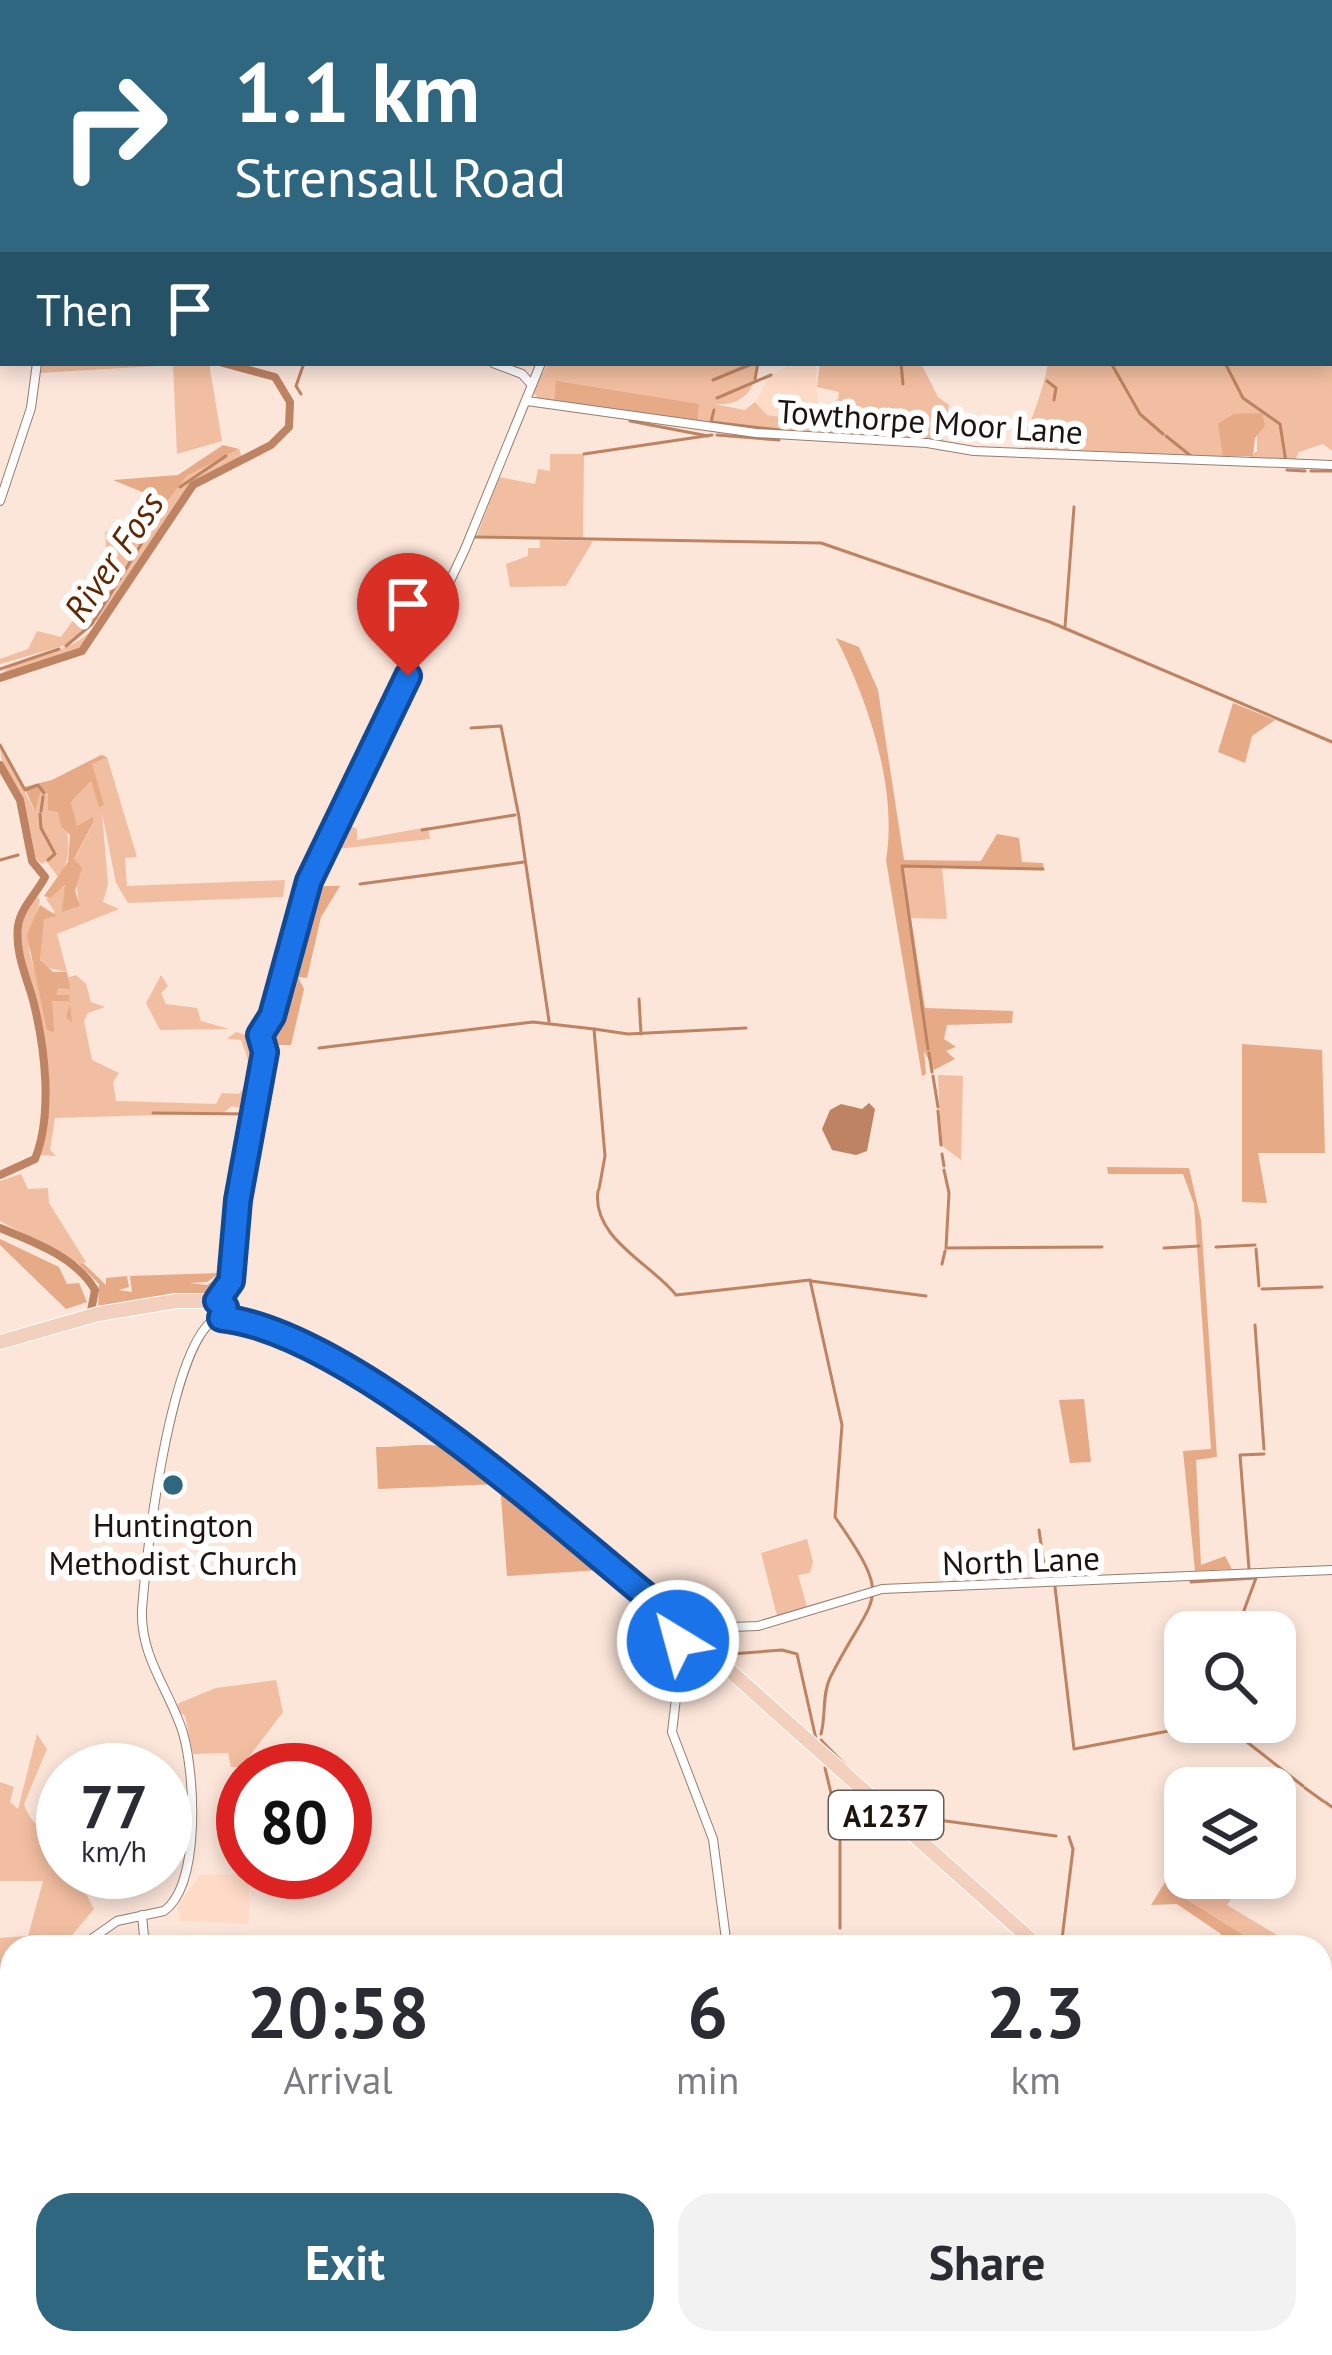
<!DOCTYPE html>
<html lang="en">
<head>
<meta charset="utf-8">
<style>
  body { margin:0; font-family:"PT Sans",sans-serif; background:#f2f2f3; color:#2b2b33; height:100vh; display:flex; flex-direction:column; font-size:45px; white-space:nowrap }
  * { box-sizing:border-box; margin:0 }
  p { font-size:39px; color:#7c7c81 }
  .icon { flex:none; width:66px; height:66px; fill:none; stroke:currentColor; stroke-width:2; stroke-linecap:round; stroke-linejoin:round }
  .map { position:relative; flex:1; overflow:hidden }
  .drawer { position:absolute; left:0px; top:1935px; width:1332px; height:420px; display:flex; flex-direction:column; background:#fff; border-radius:36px 36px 0 0; box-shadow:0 6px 18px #0003 }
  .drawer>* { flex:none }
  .top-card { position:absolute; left:0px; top:0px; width:1332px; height:366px; box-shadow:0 6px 18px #0003; background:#2f6781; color:#fff; overflow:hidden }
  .buttons { position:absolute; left:1164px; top:1611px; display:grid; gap:24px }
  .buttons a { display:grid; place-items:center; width:132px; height:132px; border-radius:24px; background:#fff; box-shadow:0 6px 18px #0003; font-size:60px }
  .speed { position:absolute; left:36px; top:1743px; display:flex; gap:24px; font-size:60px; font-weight:700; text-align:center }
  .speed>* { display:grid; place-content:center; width:156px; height:156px; border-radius:50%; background:#fff; box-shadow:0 6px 18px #0003; line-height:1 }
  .speed small { font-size:30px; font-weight:400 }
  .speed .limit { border:18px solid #d22; background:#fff; color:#111 }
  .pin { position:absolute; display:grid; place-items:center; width:102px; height:102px; color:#fff; margin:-123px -51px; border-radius:50% 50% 50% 0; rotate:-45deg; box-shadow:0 0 12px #0007 }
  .pin .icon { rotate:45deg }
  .me { position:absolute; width:132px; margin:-66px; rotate:323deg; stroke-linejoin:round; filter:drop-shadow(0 0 9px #0008) }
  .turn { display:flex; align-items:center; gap:42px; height:252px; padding:0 36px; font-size:54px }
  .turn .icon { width:156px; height:156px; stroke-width:2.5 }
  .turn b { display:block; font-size:84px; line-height:102px }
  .then { display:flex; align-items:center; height:114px; padding:0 36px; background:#0003; gap:24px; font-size:45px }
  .eta { display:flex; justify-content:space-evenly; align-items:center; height:204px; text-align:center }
  .eta b { font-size:72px; font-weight:700; line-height:84px }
  .button { display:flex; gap:24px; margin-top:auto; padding:24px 36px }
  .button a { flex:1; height:138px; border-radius:36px; background:#2f6781; color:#fff; font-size:48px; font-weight:700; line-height:138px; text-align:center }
  .button a+a { background:#f2f2f3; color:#2b2b33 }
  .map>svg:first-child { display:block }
  .built { fill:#fedbc7 }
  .green { fill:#f2bea1 }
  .forest { fill:#e7aa87 }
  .water { fill:#bd8362 }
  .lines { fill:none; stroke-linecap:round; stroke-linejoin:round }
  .stream { stroke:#bd8362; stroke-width:3 }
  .river { stroke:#bd8362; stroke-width:8 }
  .tertiary-casing { stroke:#977d70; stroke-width:10 }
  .primary-casing { stroke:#fff; stroke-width:15 }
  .trunk-casing { stroke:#fff; stroke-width:16 }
  .tertiary { stroke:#fff; stroke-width:8 }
  .primary { stroke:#f6dcce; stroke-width:12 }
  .trunk { stroke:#f3d0be; stroke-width:14 }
  .rail { stroke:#71635b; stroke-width:3; stroke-dasharray:24 12; stroke-linecap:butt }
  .route-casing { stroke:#114b97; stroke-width:30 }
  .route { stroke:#1a73e8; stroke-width:21 }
  .poi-dot { fill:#2f6781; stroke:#fff; stroke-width:4.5 }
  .labels { text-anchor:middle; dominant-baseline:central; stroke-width:12; stroke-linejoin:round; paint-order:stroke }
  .shield { fill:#fff; stroke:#615a56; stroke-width:3 }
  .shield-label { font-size:30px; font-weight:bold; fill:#1d140e }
  .street-label { font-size:33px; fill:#1d140e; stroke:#fff }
  .poi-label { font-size:33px; fill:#1d140e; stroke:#fff }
  .water-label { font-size:36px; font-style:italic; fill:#5f2800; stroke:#fff }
</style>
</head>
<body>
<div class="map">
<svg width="1332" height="2355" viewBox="0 0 1332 2355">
  <rect width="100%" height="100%" fill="#fce5d9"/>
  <!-- built -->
  <g class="built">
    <polygon points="794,363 816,363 818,423 767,415 755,402 771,375"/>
    <polygon points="249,1874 249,1924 181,1921 177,1907 200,1875"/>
    <polygon points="230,2343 461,2346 744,2343 742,2355 231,2355"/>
  </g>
  <!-- green -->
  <g class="green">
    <path d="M1124,0H1332V451L1323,444L1299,452L1294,462L1246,459L1257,451V435H1224L1230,460L1024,450C1029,418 1043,395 1048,363H1329V3Z"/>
    <polygon points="40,363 209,363 222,441 177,454 173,365 39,373"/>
    <path d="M548,363H758C756,389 743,407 714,404L745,410L755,402L767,415L818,423V434L698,422L699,405L557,382L554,401L539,400L533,392Z"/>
    <polygon points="820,363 921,363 938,397 949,405 943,441 824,434 822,409 838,399 839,392 817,387"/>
    <path d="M239,449L242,457L184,492L84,646L0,676C21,649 70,662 98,622L93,619L69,644L0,664V659L28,649L37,631L61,637L81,609L71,606L74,591L108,574L105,532L148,525L187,476Z"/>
    <polygon points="550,454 584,454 583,538 477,536 499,477 535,484 538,469 550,471"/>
    <polygon points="540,540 593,541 566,586 510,587 506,564 528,556 528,548 540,548"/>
    <path d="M0,744L34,810L41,789C68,809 77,852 59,878L46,861L42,864L34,857C33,811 0,780 0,744Z"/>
    <polygon points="107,757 137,857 125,858 127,886 285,880 283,897 128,903 116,883 102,813 108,884 103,902 119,909 57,934 67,972 44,967 38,955 44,918 55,912 46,899 66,885 63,911 79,906 74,860 93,824 92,818 77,827 71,802 92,780 92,763"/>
    <polygon points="343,821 357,829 357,840 428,827 430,839 327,850"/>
    <polygon points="942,866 947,919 911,918 902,867"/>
    <path d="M35,895L40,900L29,951L39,986L76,975L86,984L91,1002L105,1007L88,1013L84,1021L92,1060L119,1073L113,1082L116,1101L216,1104L222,1093L239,1094C256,1077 248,1058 241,1040L227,1039L236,1032L257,1038L262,1046L251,1110L232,1106L223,1113L55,1118L50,1150L56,1156L39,1155C54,1108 44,1052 35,1004C28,962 8,935 35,895Z"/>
    <polygon points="161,975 168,986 161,993 166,1004 197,1008 201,1021 229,1029 160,1030 146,1003"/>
    <polygon points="938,1075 963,1076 961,1160 941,1145"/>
    <polygon points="21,1174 28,1189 48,1188 49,1203 86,1262 79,1264 0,1221 0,1181"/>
    <polygon points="807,1539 813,1562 810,1573 798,1575 807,1607 777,1616 761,1553"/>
    <polygon points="276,1680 283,1712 241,1767 231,1767 228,1753 193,1754 185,1716 176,1709 179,1703 216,1688"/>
    <path d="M37,1734L47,1749L24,1804C33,1833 63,1836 63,1872H75L94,1909L62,1947H12V1979L0,1983V1938L28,1936L43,1881H0V1782L14,1787L10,1802L18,1809Z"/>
    <path d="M1187,1878H1221L1216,1886L1232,1897L1227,1905L1297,1947C1250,1946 1210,1921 1174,1891Z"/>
    <polygon points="875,2343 1088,2343 1073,2355 870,2355"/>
  </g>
  <!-- forest -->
  <g class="forest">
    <polygon points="556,381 699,404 698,422 554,401"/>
    <polygon points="1262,413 1265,426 1255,438 1253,456 1223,456 1218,424 1233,414"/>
    <polygon points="223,445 239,449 187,476 157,514 147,494 113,480 178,475"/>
    <path d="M836,638L859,647L878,690L904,860L981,861L997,834L1019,838L1022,862L1043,863L1044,870L903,867L925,1008L1013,1011L1012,1023L947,1025L944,1039L956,1047L946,1051L955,1059L934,1070L924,1051L926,1074L922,1076L886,860C898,789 868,700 836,638Z"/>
    <polygon points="1233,703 1275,720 1252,736 1245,763 1218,752"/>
    <polygon points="101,755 107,757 92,764 104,805 99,807 91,781 71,802 77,826 93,817 93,823 74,859 82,868 75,891 80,906 62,912 65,885 50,898 44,896 68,862 70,835 61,826 58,812 48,810 48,794 41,790 35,811 24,787 52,780"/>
    <path d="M310,886H340L321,917L307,978L298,977L304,989L291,1045H268C280,1034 301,917 310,886Z"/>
    <polygon points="40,905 57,916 44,919 40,960 53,972 67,972 70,989 58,988 56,995 69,995 72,1023 66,1017 71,1001 52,1001 54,1032 47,1030 27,935"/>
    <polygon points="1242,1044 1322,1050 1325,1153 1258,1153 1267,1203 1242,1202"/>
    <polygon points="1107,1167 1189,1168 1201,1220 1217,1457 1196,1460 1201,1565 1225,1556 1232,1569 1195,1571 1183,1451 1211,1449 1194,1204 1183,1174 1108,1174"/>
    <polygon points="0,1239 59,1267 67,1284 79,1283 87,1302 66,1309 0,1245"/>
    <polygon points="83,1263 106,1285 106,1278 127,1276 129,1287 119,1290 132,1292 130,1276 220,1273 207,1282 190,1283 207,1285 226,1273 225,1283 208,1295 98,1310 99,1284 79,1264"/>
    <polygon points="1084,1399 1091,1462 1070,1463 1059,1400"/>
    <path d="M376,1447C397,1448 432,1441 451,1449C495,1468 564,1533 601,1565L600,1570L507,1576L500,1484L378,1489Z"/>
    <polygon points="1181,1856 1187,1878 1175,1886 1177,1894 1261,1946 1282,1947 1219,1947 1221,1934 1177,1904 1151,1905"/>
  </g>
  <!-- water -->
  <polygon class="water" points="869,1103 875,1109 867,1151 856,1155 832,1150 822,1129 830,1110 841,1104 862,1109"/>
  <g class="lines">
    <!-- stream -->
    <g class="stream">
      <polyline points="0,48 3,50"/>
      <polyline points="1329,79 1332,76"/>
      <polyline points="901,363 903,384"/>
      <polyline points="1111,363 1140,414 1163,434"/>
      <polyline points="1225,363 1243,398 1280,424 1286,462"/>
      <polyline points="755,379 758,363"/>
      <polyline points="713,380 754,363"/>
      <polyline points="1047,381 1056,388 1054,400"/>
      <polyline points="301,394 296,386 304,363"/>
      <polyline points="717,398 771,375"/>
      <polyline points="714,410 711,422 780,430"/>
      <polyline points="630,421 708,436"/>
      <polyline points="717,435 779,440"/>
      <polyline points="1166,436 1191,456"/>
      <polyline points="584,454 712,435"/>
      <polyline points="1287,470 1305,471"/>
      <polyline points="1311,471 1332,471"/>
      <polyline points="180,487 226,456"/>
      <polyline points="474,537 821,543 1050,622 1332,742"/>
      <polyline points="1065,627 1074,507"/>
      <polyline points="66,646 92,624 153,525"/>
      <polyline points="0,669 59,649"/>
      <polyline points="471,728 501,726 519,817"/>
      <polyline points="0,745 25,790 38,785 44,793"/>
      <polyline points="41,811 43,797"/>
      <polyline points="40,814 41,828 55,854 48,860"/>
      <polyline points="519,818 549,1021"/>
      <polyline points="422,830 515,815"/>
      <polyline points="0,860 18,855"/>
      <polyline points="360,884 524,862"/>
      <polyline points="639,999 641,1034"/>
      <polyline points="594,1029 628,1034 746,1028"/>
      <polyline points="319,1048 533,1022 594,1029 605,1156 599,1189"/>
      <polyline points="928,1049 902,866 1043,869"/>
      <polyline points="929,1053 932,1072"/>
      <polyline points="933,1076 938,1107"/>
      <polyline points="938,1111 941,1145"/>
      <polyline points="153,1113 250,1114"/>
      <polyline points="45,1117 47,1117"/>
      <polyline points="942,1154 944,1166"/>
      <polyline points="944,1170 949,1193 946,1248 1102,1247"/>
      <path d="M598,1191C591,1238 653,1265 676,1295L810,1280L842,1425L835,1517C897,1606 873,1591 830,1678C822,1694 826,1716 821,1734"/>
      <polyline points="1216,1247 1255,1245"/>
      <polyline points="1164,1248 1199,1246"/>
      <polyline points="1256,1249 1259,1286"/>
      <polyline points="942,1264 945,1251"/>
      <polyline points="811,1281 926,1296"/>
      <polyline points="1262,1289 1322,1287"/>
      <polyline points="1255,1325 1264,1449"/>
      <polyline points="1039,1530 1046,1578"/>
      <polyline points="1249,1569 1240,1455 1264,1454"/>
      <polyline points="1191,1582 1256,1578 1236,1632"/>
      <polyline points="1055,1587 1074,1749 1216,1722"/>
      <polyline points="732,1654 782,1650 797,1654 816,1739"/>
      <polyline points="1223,1722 1241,1737"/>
      <polyline points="821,1740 849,1769"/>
      <polyline points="1247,1742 1303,1786"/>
      <polyline points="825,1768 840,1831 840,1928"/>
      <polyline points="1305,1788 1323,1801"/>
      <polyline points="1325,1802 1332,1807"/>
      <polyline points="901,1815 1056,1836"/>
      <polyline points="837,1947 838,1938"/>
      <polyline points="1061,1947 1073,1849 1069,1837"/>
      <polyline points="1332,2089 1324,2114 1332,2120"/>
      <polyline points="1320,2235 1332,2234"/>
      <polyline points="1202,2343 1217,2355"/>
      <polyline points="1262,2343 1266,2355"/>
    </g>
    <!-- river -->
    <g class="river">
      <polyline points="301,0 302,3"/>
      <polyline points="0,678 82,651 193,485 271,445 289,427 290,402 275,377 223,363"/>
      <path d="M0,765L20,800L32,861L45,877C37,893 21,907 18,926C15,953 26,975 33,1000C45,1047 53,1114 35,1159L0,1175"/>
      <path d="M0,1228C34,1242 76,1257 95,1290L90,1316"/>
    </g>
    <defs>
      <g id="tertiary">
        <polyline points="635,3 636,0"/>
        <polyline points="493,363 522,374 532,385"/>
        <polyline points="527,401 756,433 927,443 974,451 1332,465"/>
        <polyline points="0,501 31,408 37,363"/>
        <polyline points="224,1303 266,1035 309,881 465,549 541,363"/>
        <polyline points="703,1628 758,1626 882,1589 1332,1570"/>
        <polyline points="682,1648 672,1732 713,1839 727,1947"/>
        <polyline points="142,1915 145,1947"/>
        <path d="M80,1947L117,1921L164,1911C201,1885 195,1774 183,1733C170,1691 140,1657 142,1610C146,1554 170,1346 215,1319"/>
        <polyline points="0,2034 12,2020"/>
        <polyline points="1320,2288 1332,2290"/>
        <polyline points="156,2343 156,2355"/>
        <polyline points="553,2343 560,2355"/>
        <polyline points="749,2355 751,2343"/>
      </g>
      <polyline id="primary" points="1084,2355 1099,2343"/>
      <g id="trunk">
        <polyline points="225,1309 376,1385 665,1613 689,1624"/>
        <polyline points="0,1342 98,1314 176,1301 219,1301 225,1309 221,1318"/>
        <polyline points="707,1639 692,1653 678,1638 686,1626 699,1626 717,1658"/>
        <polyline points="699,1651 720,1662 1039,1947"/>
        <polyline points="1320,2148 1332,2147"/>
      </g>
    </defs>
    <!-- tertiary casing -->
    <use href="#tertiary" class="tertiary-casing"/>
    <!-- primary casing -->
    <use href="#primary" class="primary-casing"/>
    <!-- trunk casing -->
    <use href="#trunk" class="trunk-casing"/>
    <!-- tertiary -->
    <use href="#tertiary" class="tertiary"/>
    <!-- primary -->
    <use href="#primary" class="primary"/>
    <!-- trunk -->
    <use href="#trunk" class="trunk"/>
    <!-- rail -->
    <g class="rail">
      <polyline points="1265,0 1270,3"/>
      <polyline points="112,3 114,0"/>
      <polyline points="1329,48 1332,50"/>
      <polyline points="0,273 3,265"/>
    </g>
  </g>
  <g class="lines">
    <defs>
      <path id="route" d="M408,676L309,881L272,1016L260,1035L265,1052L238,1200L231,1281L217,1301L225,1307L221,1318C345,1331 550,1517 649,1598L669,1618L678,1641"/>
    </defs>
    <!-- route casing -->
    <use href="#route" class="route-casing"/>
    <!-- route -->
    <use href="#route" class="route"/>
  </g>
  <!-- markers -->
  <circle class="poi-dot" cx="173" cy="1485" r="12"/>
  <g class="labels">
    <!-- shield labels -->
    <rect class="shield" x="829" y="1791" width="114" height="48" rx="9"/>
    <g class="shield-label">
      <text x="886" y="1815">A1237</text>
    </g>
    <!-- street labels -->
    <g class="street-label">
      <text transform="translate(930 421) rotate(4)">Towthorpe Moor Lane</text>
      <text transform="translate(1021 1560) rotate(-2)">North Lane</text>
    </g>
    <!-- poi labels -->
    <g class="poi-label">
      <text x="173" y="1524">Huntington<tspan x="173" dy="38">Methodist Church</tspan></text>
    </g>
    <!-- water labels -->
    <g class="water-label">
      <text transform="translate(113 556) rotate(-56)">River Foss</text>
    </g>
  </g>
</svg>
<div class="buttons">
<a><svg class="icon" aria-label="search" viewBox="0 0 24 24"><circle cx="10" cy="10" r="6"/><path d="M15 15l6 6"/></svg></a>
<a><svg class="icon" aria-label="layers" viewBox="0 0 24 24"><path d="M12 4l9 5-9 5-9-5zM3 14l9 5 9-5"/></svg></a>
</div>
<div class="speed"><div>77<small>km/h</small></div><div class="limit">80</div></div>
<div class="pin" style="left:408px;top:676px;background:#d93025"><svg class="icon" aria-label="arrive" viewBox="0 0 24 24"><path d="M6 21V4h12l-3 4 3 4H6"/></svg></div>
<svg class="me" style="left:678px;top:1641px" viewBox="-20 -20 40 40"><circle r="17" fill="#1a73e8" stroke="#fff" stroke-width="3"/><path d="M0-11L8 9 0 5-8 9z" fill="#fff"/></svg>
<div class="top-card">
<div class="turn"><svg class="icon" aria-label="right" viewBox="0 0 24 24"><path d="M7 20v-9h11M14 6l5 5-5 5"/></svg><div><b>1.1 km</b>Strensall Road</div></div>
<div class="then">Then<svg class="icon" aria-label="arrive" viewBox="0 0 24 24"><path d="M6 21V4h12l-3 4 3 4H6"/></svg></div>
</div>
<section class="drawer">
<div class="eta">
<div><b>20:58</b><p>Arrival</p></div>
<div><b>6</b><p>min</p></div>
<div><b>2.3</b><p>km</p></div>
</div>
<div class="button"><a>Exit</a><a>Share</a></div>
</section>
</div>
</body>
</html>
